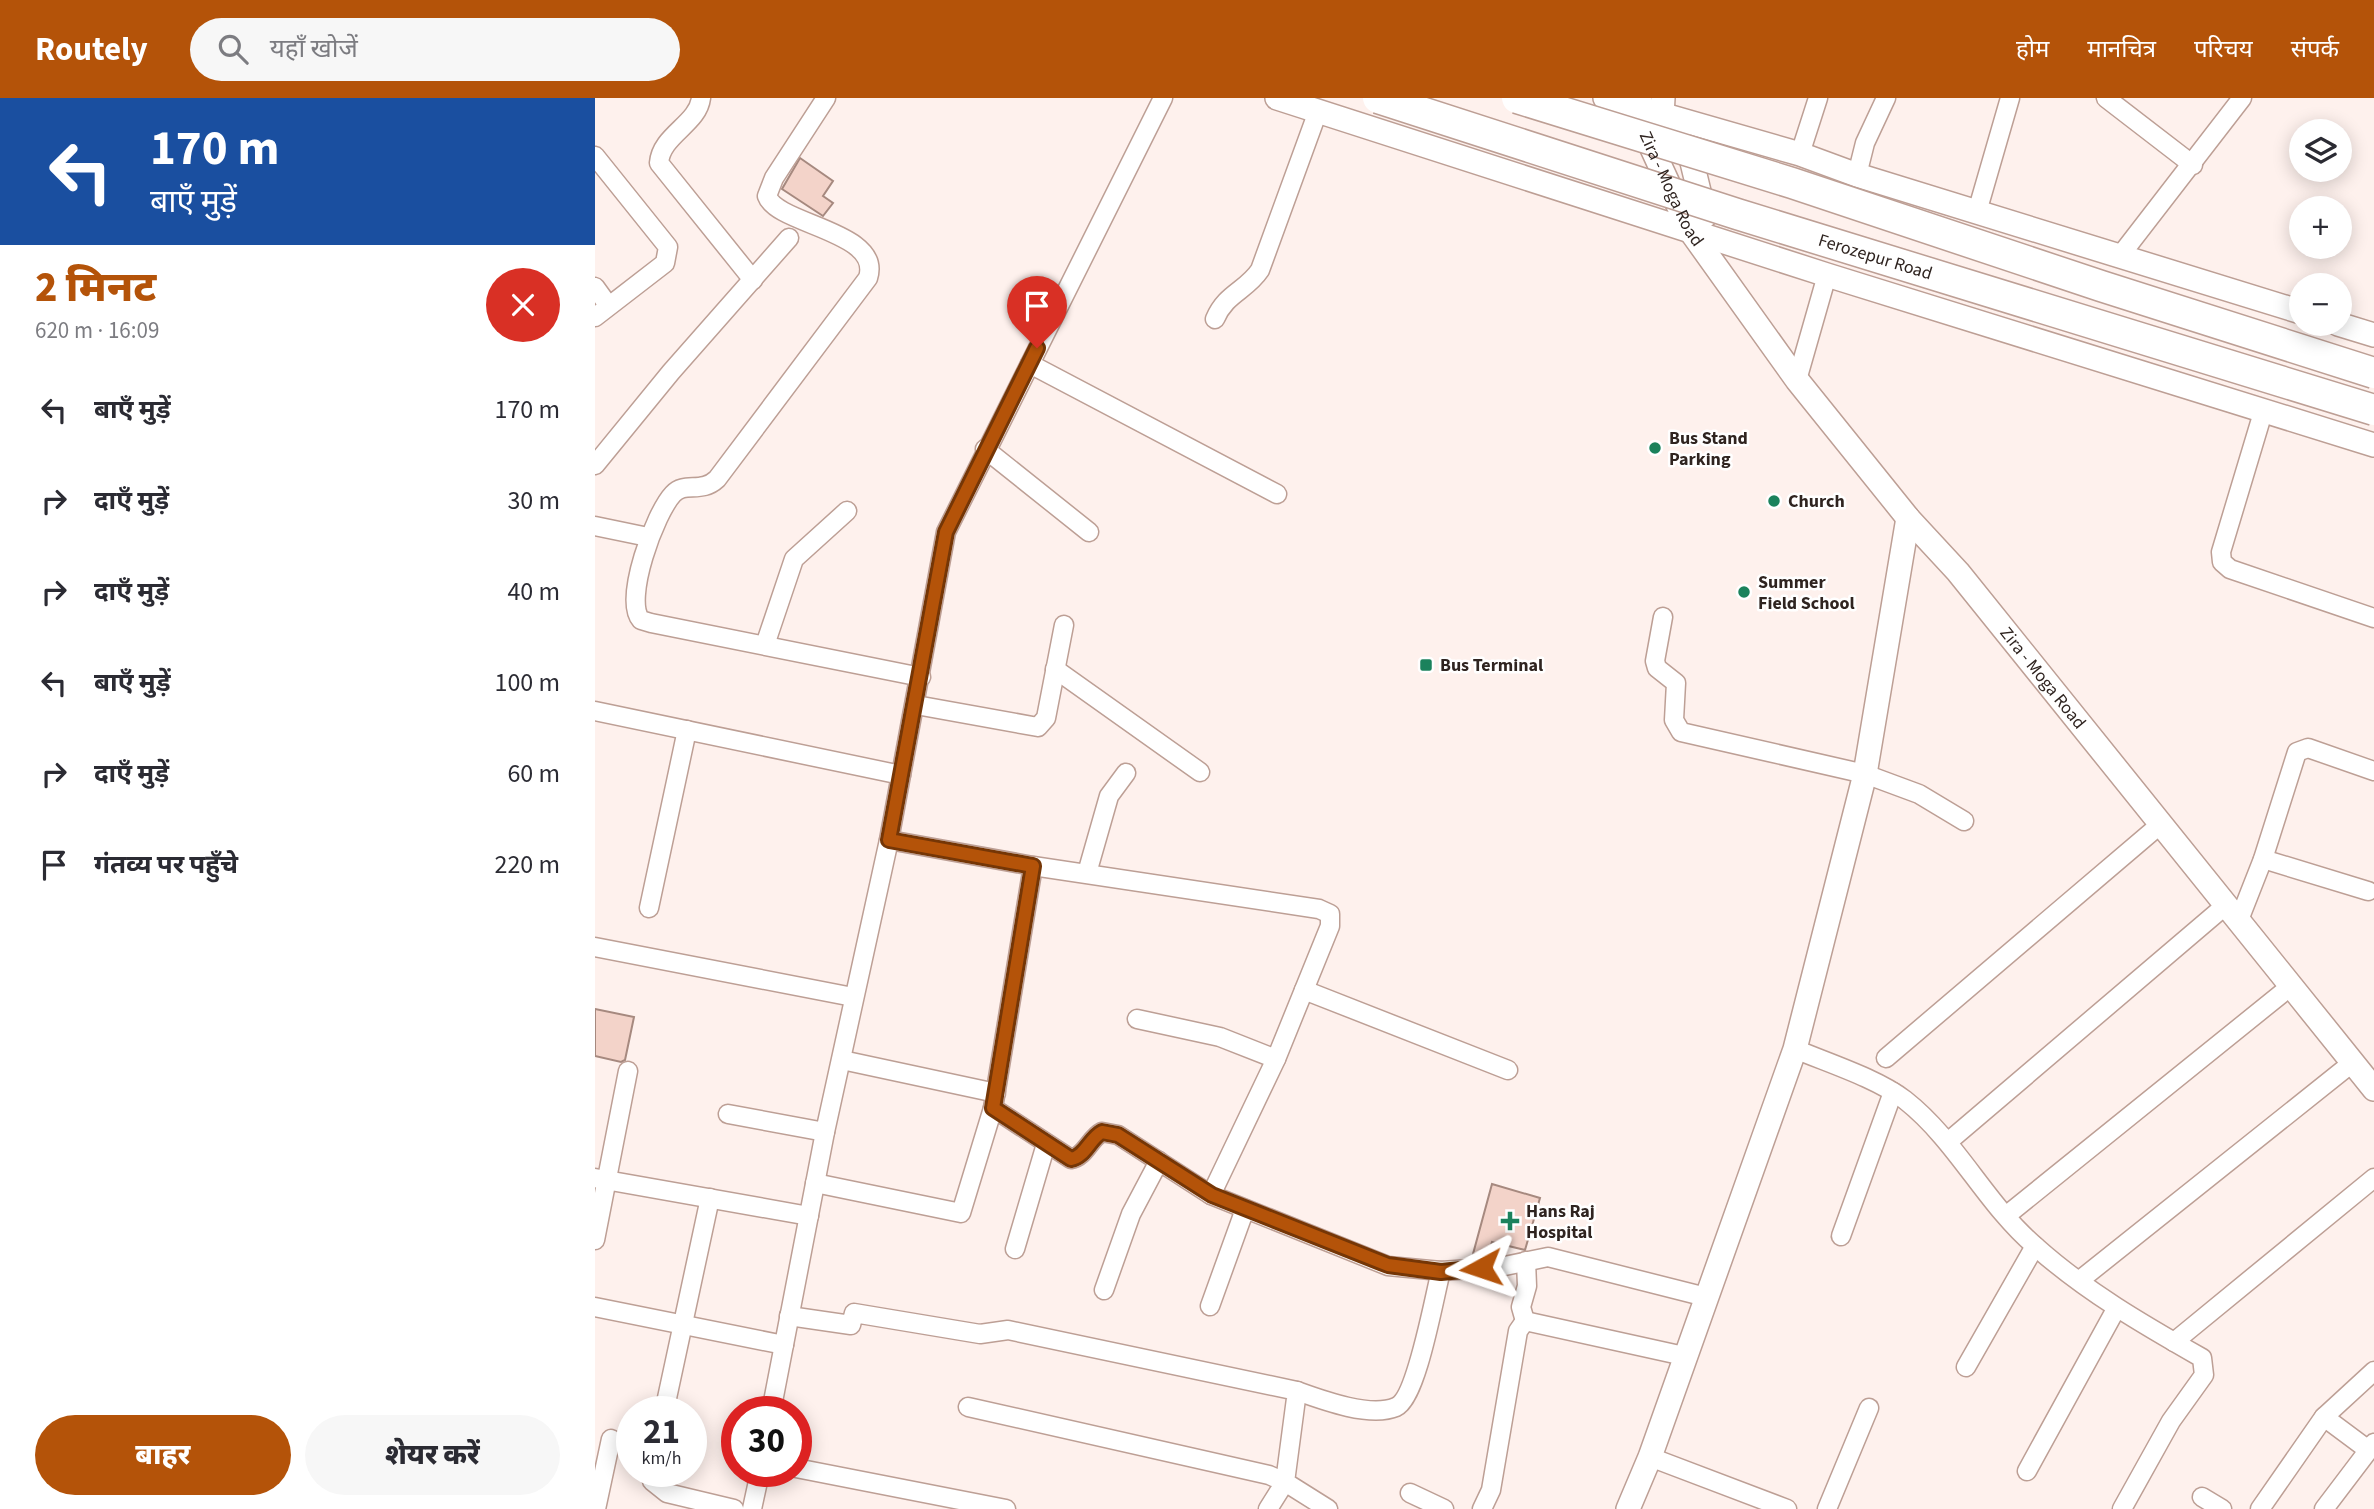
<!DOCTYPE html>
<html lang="hi">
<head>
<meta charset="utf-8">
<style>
  body { margin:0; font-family:"Source Sans 3","Noto Sans Devanagari",sans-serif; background:#f7f7f7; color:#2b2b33; height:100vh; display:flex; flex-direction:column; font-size:26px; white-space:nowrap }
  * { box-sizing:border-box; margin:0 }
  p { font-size:23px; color:#7c7c81 }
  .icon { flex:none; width:38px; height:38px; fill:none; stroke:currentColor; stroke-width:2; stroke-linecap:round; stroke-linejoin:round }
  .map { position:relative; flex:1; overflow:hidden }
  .drawer { display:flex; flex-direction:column; background:#fff; width:595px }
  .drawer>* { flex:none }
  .hud { background:#1a4fa0; color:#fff; overflow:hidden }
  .fabs { position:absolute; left:1694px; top:21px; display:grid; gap:14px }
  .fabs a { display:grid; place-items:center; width:63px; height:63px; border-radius:50%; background:#fff; box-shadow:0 4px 18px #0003; font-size:35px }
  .speed { position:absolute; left:21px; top:1298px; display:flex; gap:14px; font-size:35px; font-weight:700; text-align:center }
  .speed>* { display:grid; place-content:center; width:91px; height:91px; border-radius:50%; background:#fff; box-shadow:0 4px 18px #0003; line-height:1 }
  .speed small { font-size:18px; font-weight:400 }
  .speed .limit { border:10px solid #d22; background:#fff; color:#111 }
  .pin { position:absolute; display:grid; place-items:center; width:60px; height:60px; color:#fff; margin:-72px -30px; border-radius:50% 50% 50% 0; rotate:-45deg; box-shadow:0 0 7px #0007 }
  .pin .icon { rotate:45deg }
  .me { position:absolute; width:77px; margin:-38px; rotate:265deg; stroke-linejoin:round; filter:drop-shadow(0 0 5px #0008) }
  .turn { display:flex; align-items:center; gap:24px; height:147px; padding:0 35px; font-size:32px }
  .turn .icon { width:91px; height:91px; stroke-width:2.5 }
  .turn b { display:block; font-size:49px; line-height:60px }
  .round { display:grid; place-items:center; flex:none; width:74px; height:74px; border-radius:37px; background:#f7f7f7 }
  .overview { display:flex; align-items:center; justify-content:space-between; height:119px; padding:0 35px }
  h1 { font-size:42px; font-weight:800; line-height:52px; color:#b45309 }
  .primary-button { display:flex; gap:14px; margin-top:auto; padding:14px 35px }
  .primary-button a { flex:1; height:80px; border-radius:42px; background:#b45309; color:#fff; font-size:28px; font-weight:800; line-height:80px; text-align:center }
  .primary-button a+a { background:#f7f7f7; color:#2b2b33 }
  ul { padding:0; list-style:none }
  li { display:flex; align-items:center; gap:21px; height:91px; padding:0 35px }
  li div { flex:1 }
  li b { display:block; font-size:26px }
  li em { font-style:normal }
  header { display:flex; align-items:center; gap:42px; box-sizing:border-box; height:98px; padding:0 35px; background:#b45309; color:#fff }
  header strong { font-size:33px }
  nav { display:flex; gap:38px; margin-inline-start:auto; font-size:24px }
  .search { width:490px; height:63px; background:#f7f7f7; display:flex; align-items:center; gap:18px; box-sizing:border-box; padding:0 24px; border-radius:38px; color:#7c7c81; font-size:26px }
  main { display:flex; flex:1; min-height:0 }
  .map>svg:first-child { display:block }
  .building { fill:#f3d3c9; stroke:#a6897f; stroke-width:2 }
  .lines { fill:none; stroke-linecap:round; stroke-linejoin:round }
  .minor-casing { stroke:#bd9f95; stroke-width:21 }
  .tertiary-casing { stroke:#bd9f95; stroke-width:26 }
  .minor { stroke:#fff; stroke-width:18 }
  .tertiary { stroke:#fff; stroke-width:23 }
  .trunk-bridge-casing { stroke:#bd9f95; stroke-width:33; stroke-linecap:butt }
  .trunk-bridge { stroke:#fff; stroke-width:30 }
  .route-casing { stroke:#753606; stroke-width:18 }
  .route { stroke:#b45309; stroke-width:12 }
  .poi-dot { fill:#1b825c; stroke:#fff; stroke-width:2.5 }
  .labels { text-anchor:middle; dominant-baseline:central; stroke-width:5; stroke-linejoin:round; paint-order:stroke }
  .street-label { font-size:18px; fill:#2f2420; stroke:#fff }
  .poi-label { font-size:18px; font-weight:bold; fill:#2f2420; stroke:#fff; text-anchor:start }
</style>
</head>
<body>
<header>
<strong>Routely</strong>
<div class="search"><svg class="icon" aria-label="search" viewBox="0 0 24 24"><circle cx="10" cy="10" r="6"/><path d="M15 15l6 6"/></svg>यहाँ खोजें</div>
<nav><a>होम</a><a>मानचित्र</a><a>परिचय</a><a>संपर्क</a></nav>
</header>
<main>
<section class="drawer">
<div class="hud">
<div class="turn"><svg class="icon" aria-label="left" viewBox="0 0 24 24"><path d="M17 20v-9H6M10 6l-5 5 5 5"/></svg><div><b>170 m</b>बाएँ मुड़ें</div></div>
</div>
<div class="overview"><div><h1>2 मिनट</h1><p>620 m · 16:09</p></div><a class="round" style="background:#d93025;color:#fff"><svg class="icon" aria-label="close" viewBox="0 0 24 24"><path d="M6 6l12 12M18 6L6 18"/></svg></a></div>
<ul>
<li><svg class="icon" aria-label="left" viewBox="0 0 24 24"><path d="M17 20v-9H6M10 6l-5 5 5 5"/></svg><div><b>बाएँ मुड़ें</b></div><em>170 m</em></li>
<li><svg class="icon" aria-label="right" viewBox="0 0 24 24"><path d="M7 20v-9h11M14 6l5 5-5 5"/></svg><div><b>दाएँ मुड़ें</b></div><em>30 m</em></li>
<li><svg class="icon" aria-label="right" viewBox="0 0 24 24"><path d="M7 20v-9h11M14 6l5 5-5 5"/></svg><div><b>दाएँ मुड़ें</b></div><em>40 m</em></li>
<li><svg class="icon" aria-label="left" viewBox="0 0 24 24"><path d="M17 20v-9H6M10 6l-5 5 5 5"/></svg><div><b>बाएँ मुड़ें</b></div><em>100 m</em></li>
<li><svg class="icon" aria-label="right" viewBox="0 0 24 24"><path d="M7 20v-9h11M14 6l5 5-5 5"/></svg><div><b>दाएँ मुड़ें</b></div><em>60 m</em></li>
<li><svg class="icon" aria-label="arrive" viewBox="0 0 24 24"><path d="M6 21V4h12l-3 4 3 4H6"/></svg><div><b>गंतव्य पर पहुँचे</b></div><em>220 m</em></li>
</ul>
<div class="primary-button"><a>बाहर</a><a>शेयर करें</a></div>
</section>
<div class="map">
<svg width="1779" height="1411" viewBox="0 0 1779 1411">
  <rect width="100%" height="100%" fill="#fef1ed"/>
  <!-- building -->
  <g class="building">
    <polygon points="205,60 238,83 228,98 238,105 228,118 187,91"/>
    <polygon points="0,911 39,919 30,962 26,964 0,958"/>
    <polygon points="897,1086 945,1100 930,1152 897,1144 893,1158 878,1156"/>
  </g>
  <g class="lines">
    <defs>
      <g id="minor">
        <path d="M106,0C103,26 66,37 64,65L158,182"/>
        <path d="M231,0L179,80L172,98C182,127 288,133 273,180L122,381C106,396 90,383 78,396C60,415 28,502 46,522L56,525L326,579"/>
        <polyline points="1511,0 1598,67"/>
        <polyline points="1205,56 1223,0"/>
        <polyline points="0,58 73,149 70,165 0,219"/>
        <polyline points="1262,77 1270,45 1291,0"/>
        <polyline points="1382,114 1415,0"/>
        <polyline points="1525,158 1647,0"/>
        <polyline points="0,189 13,207"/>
        <path d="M620,221C631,195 651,193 665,172L723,13"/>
        <polyline points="435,266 682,396"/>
        <polyline points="1202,282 1232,177"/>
        <polyline points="1669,311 1626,454 1627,464 1635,471 1779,520"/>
        <polyline points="390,351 494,434"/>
        <polyline points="0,367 76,274 194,140"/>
        <polyline points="0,428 53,439"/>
        <polyline points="1068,519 1060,563 1062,570 1081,585 1079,622 1086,634 1270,676 1324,696 1369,723"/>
        <polyline points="170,547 199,461 252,413"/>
        <polyline points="460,571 605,674"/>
        <polyline points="321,607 443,629 451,620 469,527"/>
        <polyline points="0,613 306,677"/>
        <polyline points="294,742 438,768 724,811 735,816 735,828 681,961 616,1097 793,1168 846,1173 905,1169 953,1159 1111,1199"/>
        <polyline points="1668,761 1773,793"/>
        <path d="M438,768L398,1010L476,1061C490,1059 495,1040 507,1034L523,1037L616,1097"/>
        <polyline points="492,775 514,698 531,675"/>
        <polyline points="54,810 92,632"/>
        <polyline points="1644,822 1668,761 1702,654 1713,650 1779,673"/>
        <polyline points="0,849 258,899"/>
        <polyline points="709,892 913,972"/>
        <polyline points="542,921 625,939 681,961"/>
        <path d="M1200,951C1233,965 1281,980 1310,1002C1362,1043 1390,1105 1440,1148C1490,1193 1549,1227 1607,1260L1609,1277L1576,1323L1527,1411"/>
        <polyline points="1291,960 1567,725"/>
        <polyline points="247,962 401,995"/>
        <polyline points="133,1016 230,1034"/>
        <polyline points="1354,1043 1631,807"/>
        <polyline points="0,1080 214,1118"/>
        <polyline points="220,1085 366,1115 398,1010"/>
        <polyline points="1412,1117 1696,888"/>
        <polyline points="1246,1138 1298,994"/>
        <polyline points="0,1142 33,973"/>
        <polyline points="420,1151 451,1046"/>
        <polyline points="1485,1182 1757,965"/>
        <polyline points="509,1192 536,1116 564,1063"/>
        <polyline points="615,1208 650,1111"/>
        <polyline points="0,1209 189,1247"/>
        <polyline points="194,1218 256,1227 259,1215 385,1236 413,1232 702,1293 690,1384 733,1411"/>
        <polyline points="930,1223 1089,1258"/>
        <polyline points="930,1223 926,1209 932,1188 931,1163"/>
        <polyline points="1579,1244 1779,1080"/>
        <polyline points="1371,1269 1440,1148"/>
        <path d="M702,1293C727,1302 775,1320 801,1309C822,1300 839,1199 846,1173"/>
        <polyline points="373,1309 674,1377 690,1384 673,1411"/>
        <polyline points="69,1314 115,1100"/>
        <polyline points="176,1314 230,1034 294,742 351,434 568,0"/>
        <polyline points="1729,1319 1772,1351"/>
        <polyline points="1055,1359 1192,1411"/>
        <polyline points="201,1370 411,1411"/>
        <polyline points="1432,1373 1521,1211"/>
        <polyline points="57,1383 72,1395 139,1411"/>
        <polyline points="815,1395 849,1411"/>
        <polyline points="1607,1399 1627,1411"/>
        <polyline points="1,1411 16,1341"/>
        <polyline points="157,1411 165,1374"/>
        <polyline points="887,1411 896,1392 923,1233 930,1223"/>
        <polyline points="1232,1411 1274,1310"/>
        <polyline points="1665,1411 1729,1319 1779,1273"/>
        <polyline points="1729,1411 1779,1345"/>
      </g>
      <g id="tertiary">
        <polyline points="682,0 1232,177 1779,347"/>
        <polyline points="1010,0 1205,56 1262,77 1706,214"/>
        <path id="s1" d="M1045,0L1044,22L1094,131L1202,282L1313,420L1363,474L1779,991"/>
        <polyline points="1068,0 1067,17 1095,56 1110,118"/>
        <polyline points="1743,226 1779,237"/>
        <polyline points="1033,1411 1055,1359 1200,951 1270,676 1313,420"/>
      </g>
    </defs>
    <!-- minor casing -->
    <use href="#minor" class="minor-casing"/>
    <!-- tertiary casing -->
    <use href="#tertiary" class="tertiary-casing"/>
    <!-- minor -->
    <use href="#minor" class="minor"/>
    <!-- tertiary -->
    <use href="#tertiary" class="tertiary"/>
    <defs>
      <g id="trunk-bridge">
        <path id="s2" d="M783,0L1142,116L1779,312"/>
        <polyline points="922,0 1197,85 1506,188 1779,275"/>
      </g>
    </defs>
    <!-- trunk-bridge casing -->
    <use href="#trunk-bridge" class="trunk-bridge-casing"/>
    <!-- trunk-bridge -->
    <use href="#trunk-bridge" class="trunk-bridge"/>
  </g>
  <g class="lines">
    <defs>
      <path id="route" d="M442,250L351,434L294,742L438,768L398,1010L476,1061C490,1059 495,1040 507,1034L523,1037L617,1097L793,1167L846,1174L886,1170"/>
    </defs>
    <!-- route casing -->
    <use href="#route" class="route-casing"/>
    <!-- route -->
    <use href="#route" class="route"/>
  </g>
  <!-- markers -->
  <g class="poi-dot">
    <circle cx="1060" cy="350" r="7"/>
    <circle cx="1179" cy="403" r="7"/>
    <circle cx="1149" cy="494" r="7"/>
    <rect x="824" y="560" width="14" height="14" rx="3.5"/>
    <path d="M911.5 1112.5h7v7h7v7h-7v7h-7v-7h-7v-7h7z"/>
  </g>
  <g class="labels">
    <!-- street labels -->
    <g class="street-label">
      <text stroke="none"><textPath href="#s1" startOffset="98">Zira - Moga Road</textPath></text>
      <text stroke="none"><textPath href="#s2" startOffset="522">Ferozepur Road</textPath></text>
      <text stroke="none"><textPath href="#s1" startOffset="714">Zira - Moga Road</textPath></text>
    </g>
    <!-- poi labels -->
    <g class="poi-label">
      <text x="1074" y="340">Bus Stand<tspan x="1074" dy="21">Parking</tspan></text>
      <text x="1193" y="403">Church</text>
      <text x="1163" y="484">Summer<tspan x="1163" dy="21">Field School</tspan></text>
      <text x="845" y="567">Bus Terminal</text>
      <text x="931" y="1113">Hans Raj<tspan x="931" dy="21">Hospital</tspan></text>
    </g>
  </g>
</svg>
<div class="fabs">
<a><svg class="icon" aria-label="layers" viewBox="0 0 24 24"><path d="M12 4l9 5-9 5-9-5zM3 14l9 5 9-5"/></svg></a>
<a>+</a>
<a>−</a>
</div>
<div class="speed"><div>21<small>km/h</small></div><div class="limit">30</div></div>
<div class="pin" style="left:442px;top:250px;background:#d93025"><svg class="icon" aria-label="arrive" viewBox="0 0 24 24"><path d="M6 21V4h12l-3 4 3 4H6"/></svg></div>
<svg class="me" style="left:886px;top:1170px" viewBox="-20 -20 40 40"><path d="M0-17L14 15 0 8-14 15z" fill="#b45309" stroke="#fff" stroke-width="4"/></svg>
</div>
</main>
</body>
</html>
